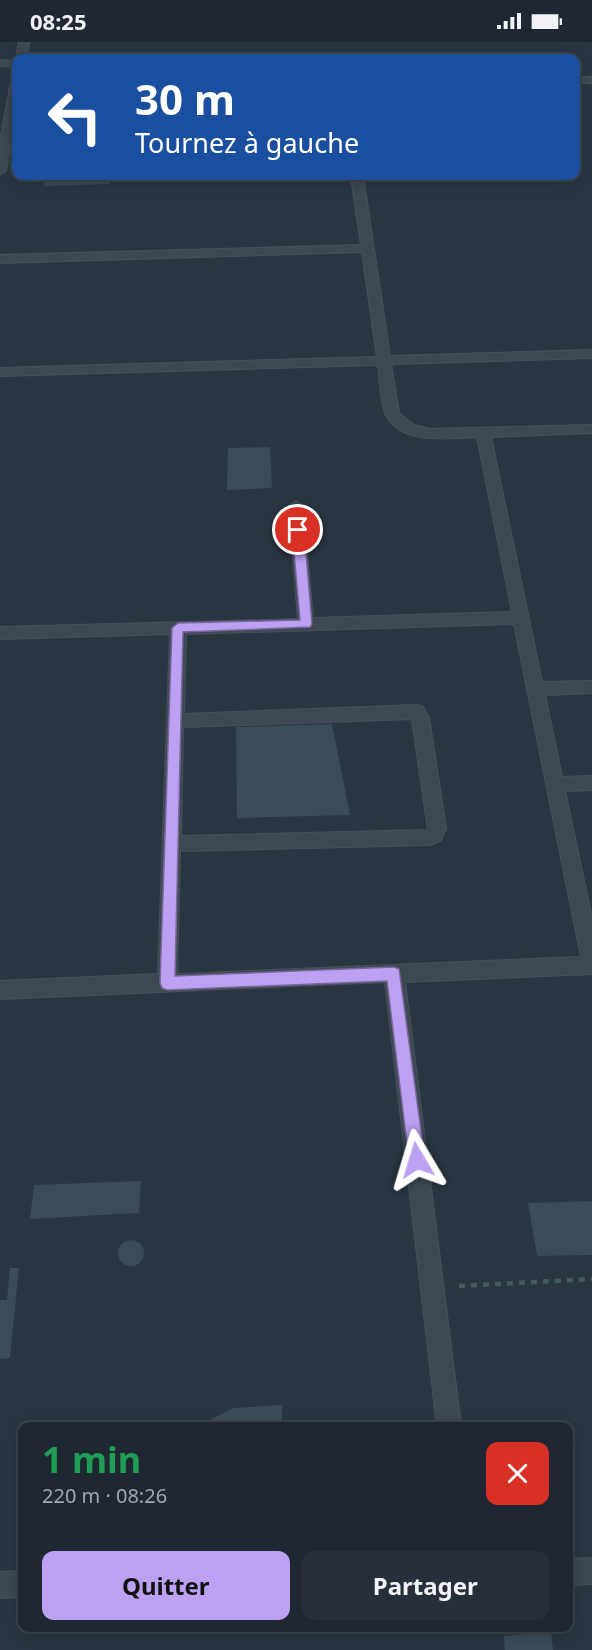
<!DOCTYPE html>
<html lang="fr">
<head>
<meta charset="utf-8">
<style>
  body { margin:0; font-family:"Noto Sans",sans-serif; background:#27303a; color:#f1f3f6; height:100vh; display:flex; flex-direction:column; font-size:22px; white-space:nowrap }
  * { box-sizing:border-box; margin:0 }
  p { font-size:20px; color:#a1a6ac }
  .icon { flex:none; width:33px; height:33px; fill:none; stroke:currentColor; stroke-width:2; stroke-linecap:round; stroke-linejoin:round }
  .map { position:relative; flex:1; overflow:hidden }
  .side { position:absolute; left:18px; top:1380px; width:555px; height:210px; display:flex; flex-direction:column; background:#1f2832; border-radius:12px; box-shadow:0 3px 15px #0003,0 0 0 2px #3c444d }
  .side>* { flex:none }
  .top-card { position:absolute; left:12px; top:12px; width:568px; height:126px; border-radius:12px; box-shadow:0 3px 15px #0003,0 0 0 2px #3c444d; background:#1a4fa0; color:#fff; overflow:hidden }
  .pin { position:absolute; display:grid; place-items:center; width:51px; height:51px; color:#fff; margin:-26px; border:3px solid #fff; border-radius:50%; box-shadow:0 2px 6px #0007 }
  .me { position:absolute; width:66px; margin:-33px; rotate:353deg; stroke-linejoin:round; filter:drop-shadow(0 0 4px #0008) }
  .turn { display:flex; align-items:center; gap:21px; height:126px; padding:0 24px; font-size:27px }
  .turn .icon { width:78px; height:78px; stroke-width:2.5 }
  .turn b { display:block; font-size:42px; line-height:51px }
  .round { display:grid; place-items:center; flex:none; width:63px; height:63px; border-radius:12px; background:#27303a }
  .head { display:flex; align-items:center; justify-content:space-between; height:102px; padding:0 24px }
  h1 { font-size:36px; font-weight:700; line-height:45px; color:#1e9e55 }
  .primary-button { display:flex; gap:12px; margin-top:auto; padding:12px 24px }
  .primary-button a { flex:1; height:69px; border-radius:12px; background:#bca0f2; color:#111; font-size:24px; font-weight:700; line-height:69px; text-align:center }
  .primary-button a+a { background:#27303a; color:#f1f3f6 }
  .status { display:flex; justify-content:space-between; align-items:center; height:42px; padding:0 30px; background:#1f2832; direction:ltr }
  .status svg { height:16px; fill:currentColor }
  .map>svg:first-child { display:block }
  .building { fill:#3b4b58 }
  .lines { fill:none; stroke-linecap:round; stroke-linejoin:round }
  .service-casing { stroke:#47515c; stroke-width:2 }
  .path { stroke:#445b5b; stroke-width:4.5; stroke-dasharray:6 6; stroke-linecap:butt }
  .service { fill:#3d4852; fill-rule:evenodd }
  .route { fill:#bca0f2; stroke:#7a689d; stroke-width:1.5 }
</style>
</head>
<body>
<div class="status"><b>08:25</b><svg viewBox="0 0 49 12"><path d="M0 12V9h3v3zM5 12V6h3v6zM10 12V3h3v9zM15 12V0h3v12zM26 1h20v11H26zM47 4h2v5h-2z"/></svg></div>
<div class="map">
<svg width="592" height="1608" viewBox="0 0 592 1608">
  <rect width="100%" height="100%" fill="#293642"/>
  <!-- building -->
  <g class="building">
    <polygon points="45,134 110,134 109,142 44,144"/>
    <polygon points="270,405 272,446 227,448 228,406"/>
    <polygon points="332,682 350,773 237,776 236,685"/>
    <polygon points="141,1139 139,1171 30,1177 34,1143"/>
    <polygon points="592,1159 592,1213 537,1214 528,1161"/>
    <circle cx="131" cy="1211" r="13"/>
    <polygon points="10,1226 19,1226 10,1316 0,1317 0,1258 7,1258"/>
    <polygon points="282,1363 282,1384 197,1384 234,1366"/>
    <polygon points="551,1590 553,1608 505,1608 504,1594"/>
  </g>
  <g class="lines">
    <defs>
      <g id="service">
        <polygon points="19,0 29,0 26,16 16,16"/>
        <polygon points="0,18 16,19 16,25 0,24"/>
        <rect x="576" y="35" width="16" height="6"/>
        <polygon points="16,37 16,66 6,129 0,132 0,99 11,40"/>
        <path d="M351,134H363L390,314L592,308V316L391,322L399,371L414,383L430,387L592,383V391L491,395L542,640L592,639V651L545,653L562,735L592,734V748L565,749L592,876V932L405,940L461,1384H437L385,940L0,957V939L158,932L170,592L0,597V585L298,577L289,464L296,459L303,464L313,576L512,570L477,395C449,396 402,404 386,373C380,362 380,336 378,323L0,334V326L377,315L362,210L0,221V213L361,203ZM514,582L581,915L177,932L180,809L430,803L441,798L446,786L429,676L423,665L417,663L184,672L186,592ZM412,677L428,788L181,794L183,685Z"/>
        <polygon points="592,1516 592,1542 568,1543 568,1517"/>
        <polygon points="22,1529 22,1555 0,1556 0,1530"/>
      </g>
    </defs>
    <!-- service casing -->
    <use href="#service" class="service-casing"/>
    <!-- path -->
    <polyline class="path" points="459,1244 592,1237"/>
    <!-- service -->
    <use href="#service" class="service"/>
  </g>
  <!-- route -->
  <polygon class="route" points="298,484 304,488 312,582 310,585 183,590 175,934 394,925 399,927 425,1118 422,1124 417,1126 411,1124 409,1118 387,939 167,948 162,946 160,941 172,586 178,581 300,578 292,488"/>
</svg>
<div class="pin" style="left:298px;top:488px;background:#d93025"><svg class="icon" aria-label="arrive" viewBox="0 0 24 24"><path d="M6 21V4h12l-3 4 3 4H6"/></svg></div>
<svg class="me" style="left:417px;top:1118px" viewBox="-20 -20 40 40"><path d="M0-17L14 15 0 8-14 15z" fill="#bca0f2" stroke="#fff" stroke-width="4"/></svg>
<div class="top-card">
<div class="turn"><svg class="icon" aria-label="left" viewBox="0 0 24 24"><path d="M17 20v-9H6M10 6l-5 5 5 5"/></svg><div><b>30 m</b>Tournez à gauche</div></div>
</div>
<section class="side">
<div class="head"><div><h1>1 min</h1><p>220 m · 08:26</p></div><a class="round" style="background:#d93025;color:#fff"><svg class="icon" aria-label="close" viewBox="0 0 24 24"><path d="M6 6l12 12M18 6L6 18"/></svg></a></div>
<div class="primary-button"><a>Quitter</a><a>Partager</a></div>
</section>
</div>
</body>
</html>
